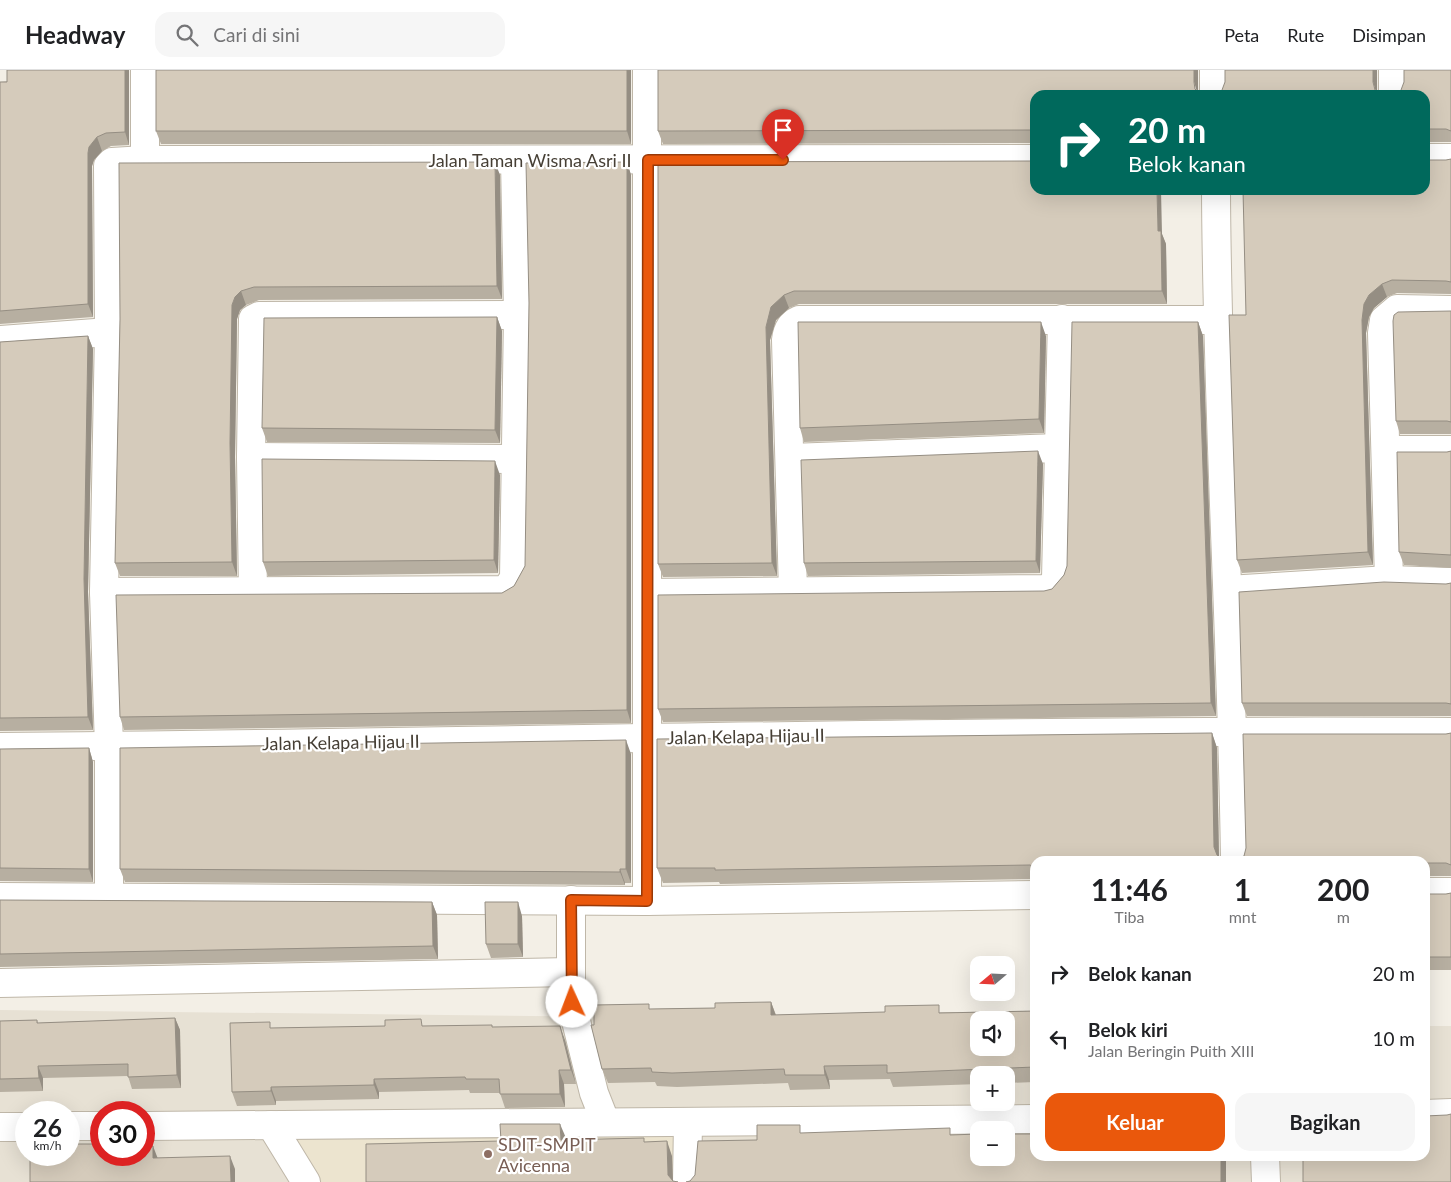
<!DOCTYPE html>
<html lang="id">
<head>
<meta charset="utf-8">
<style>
  body { margin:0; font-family:Lato,sans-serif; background:#f6f6f6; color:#202124; height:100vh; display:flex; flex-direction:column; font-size:19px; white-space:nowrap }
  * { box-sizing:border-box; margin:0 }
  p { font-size:16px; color:#757577 }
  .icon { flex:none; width:28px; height:28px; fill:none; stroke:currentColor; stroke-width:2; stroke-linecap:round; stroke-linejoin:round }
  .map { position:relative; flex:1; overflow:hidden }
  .sheet { position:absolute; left:1030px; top:786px; width:400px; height:305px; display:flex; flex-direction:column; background:#fff; border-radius:15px; box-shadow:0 5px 20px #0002 }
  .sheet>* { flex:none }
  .guide { position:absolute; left:1030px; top:20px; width:400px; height:105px; border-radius:15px; box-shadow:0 5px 20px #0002; background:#00695c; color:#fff; overflow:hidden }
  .needle { width:32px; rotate:251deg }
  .buttons { position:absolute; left:970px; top:886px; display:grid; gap:10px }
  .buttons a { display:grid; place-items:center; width:45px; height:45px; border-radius:10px; background:#fff; box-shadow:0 5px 20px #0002; font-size:25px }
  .speed { position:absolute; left:15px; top:1031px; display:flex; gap:10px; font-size:25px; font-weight:700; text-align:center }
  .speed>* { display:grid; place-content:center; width:65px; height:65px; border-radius:50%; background:#fff; box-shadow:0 5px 20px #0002; line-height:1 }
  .speed small { font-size:12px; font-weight:400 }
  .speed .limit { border:8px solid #d22; background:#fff; color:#111 }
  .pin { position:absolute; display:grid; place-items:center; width:42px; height:42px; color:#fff; margin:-51px -21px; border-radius:50% 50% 50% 0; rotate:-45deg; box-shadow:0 0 5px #0007 }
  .pin .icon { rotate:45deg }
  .me { position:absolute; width:55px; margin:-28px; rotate:358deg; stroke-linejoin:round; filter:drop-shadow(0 0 4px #0008) }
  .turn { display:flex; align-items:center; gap:18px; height:105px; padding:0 15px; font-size:22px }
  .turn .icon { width:65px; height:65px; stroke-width:2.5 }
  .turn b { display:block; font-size:35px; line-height:42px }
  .eta { display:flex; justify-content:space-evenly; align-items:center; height:85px; text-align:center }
  .eta b { font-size:30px; font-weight:700; line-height:35px }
  .action { display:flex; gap:10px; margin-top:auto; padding:10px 15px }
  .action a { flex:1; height:58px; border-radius:15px; background:#ea580c; color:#fff; font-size:20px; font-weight:700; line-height:58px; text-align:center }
  .action a+a { background:#f6f6f6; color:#202124 }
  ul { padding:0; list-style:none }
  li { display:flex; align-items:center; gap:15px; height:65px; padding:0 15px }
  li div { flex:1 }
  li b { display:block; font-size:19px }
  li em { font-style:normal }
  header { display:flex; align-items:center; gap:30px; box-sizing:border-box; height:70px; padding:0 25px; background:#fff; border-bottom:1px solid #e0e0e0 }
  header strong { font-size:24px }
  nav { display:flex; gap:28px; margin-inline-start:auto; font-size:18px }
  .search { width:350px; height:45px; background:#f6f6f6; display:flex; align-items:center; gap:12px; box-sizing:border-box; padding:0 18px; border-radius:15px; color:#757577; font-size:19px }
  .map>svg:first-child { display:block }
  .residential { fill:#e7e1d4; fill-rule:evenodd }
  .education { fill:#ece4cf }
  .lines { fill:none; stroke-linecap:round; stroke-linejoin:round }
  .minor-casing { stroke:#bfb7a8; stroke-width:30 }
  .minor { stroke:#fff; stroke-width:28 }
  .wall { fill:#b7afa1 }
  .shaded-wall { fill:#958e83 }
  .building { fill:#d5cbbb; stroke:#958e83; fill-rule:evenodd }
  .route-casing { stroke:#983908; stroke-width:12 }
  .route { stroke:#ea580c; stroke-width:9 }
  .education-dot { fill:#8d6e63; stroke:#fff; stroke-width:2 }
  .labels { text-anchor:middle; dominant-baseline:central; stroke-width:4.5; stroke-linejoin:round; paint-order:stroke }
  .street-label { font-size:18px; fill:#463f35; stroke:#fff }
  .education-label { font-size:18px; fill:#785e54; stroke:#fff; text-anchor:start }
</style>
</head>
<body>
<header>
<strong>Headway</strong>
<div class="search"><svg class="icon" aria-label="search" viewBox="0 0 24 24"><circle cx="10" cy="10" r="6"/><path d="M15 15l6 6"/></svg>Cari di sini</div>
<nav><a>Peta</a><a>Rute</a><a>Disimpan</a></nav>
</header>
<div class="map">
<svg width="1451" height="1112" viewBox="0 0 1451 1112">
  <rect width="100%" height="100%" fill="#f3efe6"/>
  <!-- residential -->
  <path class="residential" d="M0,940L979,951V978H1006L1035,952V1086H1425V956H1451V1112H0ZM979,1005H1006V1032H979ZM26,1042H69V1085H26ZM101,1042H144V1085H101ZM979,1060H1006V1088H979Z"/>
  <!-- education -->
  <polygon class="education" points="688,1052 687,1112 306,1112 271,1055"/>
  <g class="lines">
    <defs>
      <g id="minor">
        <polyline points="145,0 145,90"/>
        <polyline points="1214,0 1214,25"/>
        <polyline points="1393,25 1393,0"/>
        <polyline points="1425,88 1451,88"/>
        <path d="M1216,120C1217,344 1232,567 1235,791"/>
        <polyline points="0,270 109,262"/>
        <polyline points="1386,380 1451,380"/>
        <polyline points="251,387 514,389"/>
        <polyline points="791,388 1058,378"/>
        <polyline points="1389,510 1382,263 1384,250 1397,239 1451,240"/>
        <polyline points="1228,520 1389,510 1451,512"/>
        <polyline points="104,522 506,520 514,508 518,245 515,90"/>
        <path d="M793,522L786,270C787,260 790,254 799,250H1217"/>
        <polyline points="253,523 251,387 253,249 259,246 518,245"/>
        <polyline points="647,523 1049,519 1056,509 1062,249"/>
        <path d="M0,677C484,673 967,659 1451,662"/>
        <polyline points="1425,822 1451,822"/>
        <polyline points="0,827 647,831 1035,825"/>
        <polyline points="109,827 109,677 104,522 109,262 108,96 112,92 145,90 1035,89"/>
        <polyline points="571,830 571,931 594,1023 605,1051"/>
        <polyline points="647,831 647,0"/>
        <polyline points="0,913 570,902"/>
        <polyline points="1425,1044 1451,1043"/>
        <polyline points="271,1055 306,1112"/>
        <polyline points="69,1056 101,1056"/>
        <polyline points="144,1056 1035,1049"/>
        <polyline points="0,1057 26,1057"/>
        <polyline points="1265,1086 1266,1112"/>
        <polyline points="687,1112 688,1052"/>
      </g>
    </defs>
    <!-- minor casing -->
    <use href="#minor" class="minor-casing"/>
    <!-- minor -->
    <use href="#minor" class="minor"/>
  </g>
  <!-- wall -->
  <g class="wall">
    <polygon points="129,0 129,75 111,76 102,81 94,90 92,96 93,247 0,254 0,12"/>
    <polygon points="156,0 631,0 631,74 161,74 156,61"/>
    <polygon points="1198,0 1035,25 1035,73 663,74 658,61"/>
    <polygon points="1451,0 1451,72 1425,72 1425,25 1401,20"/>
    <polygon points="1451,89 1451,224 1397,223 1387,227 1374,238 1369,247 1366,263 1373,495 1242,503 1237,490 1246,245 1446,90"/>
    <polygon points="1030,91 1162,164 1166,174 1167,234 799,234 789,238 776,250 770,270 777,506 663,507 658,494 658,92"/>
    <polygon points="627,92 631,105 631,653 124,660 120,647 502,523 514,516 525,496"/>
    <polygon points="500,105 502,229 259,230 246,235 240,240 237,249 235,387 237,506 120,506 115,493 120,249"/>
    <polygon points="1451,241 1451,364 1400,364 1396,351"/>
    <polygon points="497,247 502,261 500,373 267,372 262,358"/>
    <polygon points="1198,252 1203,266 1216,646 663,652 658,639 1052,519 1064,505"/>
    <polygon points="88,266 93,279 88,522 93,660 0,661 0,272"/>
    <polygon points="1046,266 1044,363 804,372 800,358"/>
    <polygon points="1451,381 1451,498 1404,495 1399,482 1447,382"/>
    <polygon points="1043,394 1040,503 808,506 804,493"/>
    <polygon points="500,405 498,503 268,506 263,492"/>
    <polygon points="1451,513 1451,646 1247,646 1242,633 1446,514"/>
    <polygon points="1212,663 1217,678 1219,787 1035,791 1035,809 720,814 719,812 663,813 657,798"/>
    <polygon points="1451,663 1451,806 1425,806 1425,791 1446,664"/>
    <polygon points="89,678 93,692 93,812 0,811 0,679"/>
    <polygon points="631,684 631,813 625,813 625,815 125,812 120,799"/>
    <polygon points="1451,823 1451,900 1425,900 1425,824 1446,824"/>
    <polygon points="0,830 432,832 437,845 438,889 0,897"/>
    <polygon points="522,846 523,887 491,888 486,874"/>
    <polygon points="771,932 776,945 1035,941 1035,1012 1006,1013 1006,1005 979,1005 979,1014 893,1017 890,1009 829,1010 830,1019 790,1020 788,1013 677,1017 657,1016 655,1012 608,1013 602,999 594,955 651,939 715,938"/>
    <polygon points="175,948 180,960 181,1018 132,1019 128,1006 43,1008 43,1021 0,1022 0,951 37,950 38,953"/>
    <polygon points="424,956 493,957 565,970 576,1014 564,1014 565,1037 505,1038 500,1023 470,1023 469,1020 379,1022 379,1029 276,1031 276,1035 237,1036 232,1022 272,958"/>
  </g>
  <!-- shaded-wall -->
  <g class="shaded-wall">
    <polygon points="125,0 129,0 129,75 125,62"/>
    <polygon points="627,0 631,0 631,74 627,61"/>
    <polygon points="1194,0 1198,0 1198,25 1194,12"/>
    <polygon points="1373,0 1377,0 1377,25 1373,12"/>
    <polygon points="97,67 102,81 94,90 92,96 93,247 88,234 88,83 89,77"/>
    <polygon points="495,92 500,105 502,229 497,216"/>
    <polygon points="627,92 631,105 631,653 627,640"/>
    <polygon points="1157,120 1161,120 1162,164 1166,174 1167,234 1162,221 1158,161"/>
    <polygon points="1382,214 1387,227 1374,238 1369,247 1366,263 1373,495 1368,482 1362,250 1364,234 1369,225"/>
    <polygon points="241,221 246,235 240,240 237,249 235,387 237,506 232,492 230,373 232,235 235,227"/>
    <polygon points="784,225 789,238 776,250 770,270 777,506 772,493 766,257 771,237"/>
    <polygon points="497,247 502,261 500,373 495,360"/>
    <polygon points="1041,252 1046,266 1044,363 1039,349"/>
    <polygon points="1198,252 1203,266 1216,646 1211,633"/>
    <polygon points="88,266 93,279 88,522 93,660 88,647 84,509"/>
    <polygon points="1038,381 1043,394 1040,503 1036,491"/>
    <polygon points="495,391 500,405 498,503 494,490"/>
    <polygon points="1212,663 1217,678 1219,791 1214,777"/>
    <polygon points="626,670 631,684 631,813 626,799"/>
    <polygon points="89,678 93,692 93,812 89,799"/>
    <polygon points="620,799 625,813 625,815 620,802"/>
    <polygon points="432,832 437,845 438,889 433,876"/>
    <polygon points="518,832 522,846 523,887 518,874"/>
    <polygon points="771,932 776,946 771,945"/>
    <polygon points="175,948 180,960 181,1018 177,1005"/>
    <polygon points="560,956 565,970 576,1014 571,1000"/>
    <polygon points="38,996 43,1008 43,1021 39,1008"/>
    <polygon points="824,996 829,1010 830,1019 825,1005"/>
    <polygon points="559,1000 564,1014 565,1037 560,1024"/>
    <polygon points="374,1009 379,1022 379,1029 374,1015"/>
    <polygon points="271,1017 276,1031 276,1035 271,1021"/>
    <polygon points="560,1054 566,1068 566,1084 561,1070"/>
    <polygon points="667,1071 672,1086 673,1112 668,1105"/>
    <polygon points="153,1076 158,1089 153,1088"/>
    <polygon points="230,1086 235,1099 235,1112 231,1112"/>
    <rect x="1221" y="1086" width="5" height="26"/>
  </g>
  <!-- building -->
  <g class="building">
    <polygon points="7,0 125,0 125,62 106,63 97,67 89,77 88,83 88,234 0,241 0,12 7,12"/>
    <rect x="156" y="0" width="471" height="61"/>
    <polygon points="658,0 1194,0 1194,12 1195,19 1201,25 1035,25 1035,62 1030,60 658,61"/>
    <polygon points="1225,0 1373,0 1373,12 1375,20 1380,25 1217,25 1222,20 1225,12"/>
    <polygon points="1404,0 1451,0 1451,61 1446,59 1425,59 1425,25 1396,25 1401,20 1404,12"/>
    <polygon points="1451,89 1451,212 1446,211 1392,210 1382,214 1369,225 1364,234 1362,250 1368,482 1237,490 1229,245 1246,245 1243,120 1425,120 1425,90 1446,90"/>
    <polygon points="1035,90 1035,120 1157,120 1158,161 1161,161 1162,221 794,221 784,225 771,237 766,257 772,493 658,494 658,92 1030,91"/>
    <polygon points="495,92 497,216 254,217 241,221 235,227 232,235 230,373 232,492 115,493 120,249 119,93"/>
    <polygon points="627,92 627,640 120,647 116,525 502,523 514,516 525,496 529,233 526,93"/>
    <polygon points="1451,241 1451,352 1447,351 1396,351 1393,251 1394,245 1398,242"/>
    <polygon points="497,247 495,360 262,358 264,248"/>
    <polygon points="798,252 1041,252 1039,349 800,358"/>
    <polygon points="1072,252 1198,252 1211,633 658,639 658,525 1044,521 1052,519 1064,505 1067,496"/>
    <polygon points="88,266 84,509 88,647 0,648 0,272"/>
    <polygon points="1038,381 1036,491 804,493 801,390"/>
    <polygon points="1451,381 1451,485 1399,482 1397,382 1447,382"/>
    <polygon points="262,389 495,391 494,490 263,492"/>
    <polygon points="1384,512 1446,514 1451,513 1451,634 1446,633 1242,633 1239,522"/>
    <polygon points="1212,663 1214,777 1217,785 1227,791 1035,791 1035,797 1030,795 715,800 715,798 657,798 657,669"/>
    <polygon points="1451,663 1451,795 1446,793 1425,793 1425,791 1235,791 1244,786 1246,778 1243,664 1446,664"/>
    <polygon points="626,670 626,799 620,799 620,802 120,799 120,678"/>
    <polygon points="89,678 89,799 0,798 0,679"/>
    <polygon points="1451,823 1451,887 1425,887 1425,824 1446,824"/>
    <polygon points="0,830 432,832 433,876 0,884"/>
    <polygon points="485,832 518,832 518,874 486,874"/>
    <path d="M771,932V945L885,942V936L939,935V943L1035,941V997L887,1003V995L824,996L825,1005H785L784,999L672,1003L652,1002L651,998L602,999L591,955H594V935L649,934V939L715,938V933ZM979,950H1006V978H979Z"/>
    <polygon points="175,948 177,1005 128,1007 128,994 38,996 39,1008 0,1009 0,951 37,950 37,953"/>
    <polygon points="421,949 422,956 492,955 492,957 560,956 571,1000 559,1000 560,1024 500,1024 499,1009 466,1009 465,1007 374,1009 374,1015 271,1017 271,1021 232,1022 230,953 270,952 270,958 385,956 385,950"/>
    <polygon points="1451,1044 1451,1112 1303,1112 1303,1086 1425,1086 1425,1046 1447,1045"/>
    <polygon points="500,1054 560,1054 561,1070 644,1068 644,1072 667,1071 668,1105 673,1111 678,1112 366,1112 366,1074 501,1071"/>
    <polygon points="757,1055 800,1055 800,1063 950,1058 950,1065 979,1064 979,1088 1006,1088 1006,1064 1035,1064 1035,1086 1221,1086 1221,1112 686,1112 690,1111 695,1105 698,1071 757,1070"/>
    <polygon points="69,1074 101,1074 101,1085 144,1085 144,1077 153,1076 153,1088 230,1086 231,1112 30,1112 30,1085 69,1085"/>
  </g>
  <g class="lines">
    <defs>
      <polyline id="route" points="572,932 571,830 647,831 648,90 783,90"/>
    </defs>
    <!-- route casing -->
    <use href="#route" class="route-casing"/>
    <!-- route -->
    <use href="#route" class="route"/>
  </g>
  <!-- markers -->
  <circle class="education-dot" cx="488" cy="1084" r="5"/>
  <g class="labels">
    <!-- street labels -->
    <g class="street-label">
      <text x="530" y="90">Jalan Taman Wisma Asri II</text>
      <text transform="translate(746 666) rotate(-1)">Jalan Kelapa Hijau II</text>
      <text transform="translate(341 672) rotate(-1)">Jalan Kelapa Hijau II</text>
    </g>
    <!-- education labels -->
    <g class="education-label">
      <text x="498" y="1074">SDIT-SMPIT<tspan x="498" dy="21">Avicenna</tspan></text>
    </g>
  </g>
</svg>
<div class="buttons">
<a><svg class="needle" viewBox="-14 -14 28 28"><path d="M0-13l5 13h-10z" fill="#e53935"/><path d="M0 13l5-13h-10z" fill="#757577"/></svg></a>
<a><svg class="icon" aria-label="sound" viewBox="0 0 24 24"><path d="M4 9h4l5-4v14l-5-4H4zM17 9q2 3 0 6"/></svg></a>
<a>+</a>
<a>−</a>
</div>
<div class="speed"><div>26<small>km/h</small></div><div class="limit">30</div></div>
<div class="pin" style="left:783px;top:90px;background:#d93025"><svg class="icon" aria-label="arrive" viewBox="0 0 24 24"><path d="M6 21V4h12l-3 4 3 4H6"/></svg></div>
<svg class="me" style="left:572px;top:932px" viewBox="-20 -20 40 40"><circle r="19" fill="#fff"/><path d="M0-13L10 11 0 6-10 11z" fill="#ea580c"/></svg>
<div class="guide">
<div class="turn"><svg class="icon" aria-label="right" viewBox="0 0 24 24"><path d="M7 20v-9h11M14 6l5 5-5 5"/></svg><div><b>20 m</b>Belok kanan</div></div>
</div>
<section class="sheet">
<div class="eta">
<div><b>11:46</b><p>Tiba</p></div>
<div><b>1</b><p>mnt</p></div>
<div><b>200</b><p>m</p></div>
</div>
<ul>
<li><svg class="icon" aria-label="right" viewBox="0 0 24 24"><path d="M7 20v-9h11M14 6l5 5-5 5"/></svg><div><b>Belok kanan</b></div><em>20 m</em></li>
<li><svg class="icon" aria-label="left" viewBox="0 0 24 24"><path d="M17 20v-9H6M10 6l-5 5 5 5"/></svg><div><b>Belok kiri</b><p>Jalan Beringin Puith XIII</p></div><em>10 m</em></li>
</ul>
<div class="action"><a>Keluar</a><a>Bagikan</a></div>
</section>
</div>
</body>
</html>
